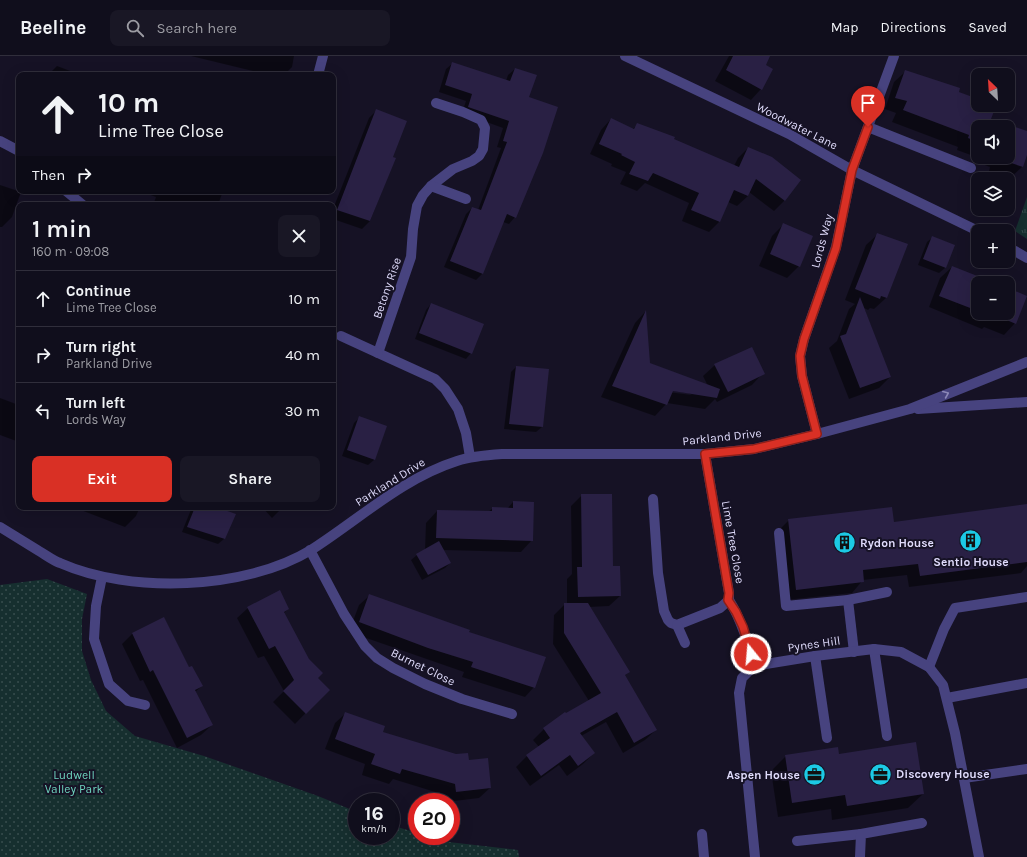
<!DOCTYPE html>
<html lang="en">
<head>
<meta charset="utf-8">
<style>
  body { margin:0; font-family:Karla,sans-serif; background:#191725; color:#f1f3f6; height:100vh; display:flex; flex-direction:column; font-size:15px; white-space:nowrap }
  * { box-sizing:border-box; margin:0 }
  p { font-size:13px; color:#9c9ca3 }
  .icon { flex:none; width:22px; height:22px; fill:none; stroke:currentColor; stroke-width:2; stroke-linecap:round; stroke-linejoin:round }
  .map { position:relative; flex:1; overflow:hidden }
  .drawer { position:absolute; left:16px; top:146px; width:320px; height:308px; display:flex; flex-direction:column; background:#100e1c; border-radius:8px; box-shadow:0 4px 16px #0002,0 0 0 1px #302e3b }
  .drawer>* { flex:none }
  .top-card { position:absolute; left:16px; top:16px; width:320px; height:122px; border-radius:8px; box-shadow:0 4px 16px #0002,0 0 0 1px #302e3b; background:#100e1c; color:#f1f3f6; overflow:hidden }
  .needle { width:26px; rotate:335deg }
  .tools { position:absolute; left:971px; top:12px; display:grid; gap:8px }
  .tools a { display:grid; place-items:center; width:44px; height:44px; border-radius:8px; background:#100e1c; box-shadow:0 4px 16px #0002,0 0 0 1px #302e3b; font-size:20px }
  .speed { position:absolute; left:348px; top:737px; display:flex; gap:8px; font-size:20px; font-weight:700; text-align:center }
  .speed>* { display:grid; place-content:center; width:52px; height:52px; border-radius:50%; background:#100e1c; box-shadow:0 4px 16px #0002,0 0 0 1px #302e3b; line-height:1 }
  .speed small { font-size:10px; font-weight:400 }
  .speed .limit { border:6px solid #d22; background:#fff; color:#111 }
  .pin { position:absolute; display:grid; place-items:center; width:34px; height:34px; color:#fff; margin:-41px -17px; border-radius:50% 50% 50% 0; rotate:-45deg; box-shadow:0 0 4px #0007 }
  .pin .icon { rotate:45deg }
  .me { position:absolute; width:44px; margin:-22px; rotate:343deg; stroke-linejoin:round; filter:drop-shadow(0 0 3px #0008) }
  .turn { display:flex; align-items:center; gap:14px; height:84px; padding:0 16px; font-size:18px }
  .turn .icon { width:52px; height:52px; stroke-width:2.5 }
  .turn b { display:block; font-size:28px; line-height:34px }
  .then { display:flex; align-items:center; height:38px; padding:0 16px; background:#0003; gap:8px; font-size:15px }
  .round { display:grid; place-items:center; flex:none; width:42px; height:42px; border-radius:8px; background:#191725 }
  .headline { display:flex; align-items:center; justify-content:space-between; height:68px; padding:0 16px }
  h1 { font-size:24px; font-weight:600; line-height:30px }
  .button { display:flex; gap:8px; margin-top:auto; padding:8px 16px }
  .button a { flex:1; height:46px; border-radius:8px; background:#d93025; color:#fff; font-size:16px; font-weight:600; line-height:46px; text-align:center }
  .button a+a { background:#191725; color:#f1f3f6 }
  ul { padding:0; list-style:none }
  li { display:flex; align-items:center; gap:12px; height:56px; padding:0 16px; border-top:1px solid #302e3b }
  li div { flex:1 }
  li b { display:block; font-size:15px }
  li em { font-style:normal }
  header { display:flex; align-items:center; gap:24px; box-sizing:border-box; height:56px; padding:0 20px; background:#100e1c; border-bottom:1px solid #302e3b }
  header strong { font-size:19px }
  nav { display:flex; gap:22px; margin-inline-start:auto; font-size:14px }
  .search { width:280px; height:36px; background:#191725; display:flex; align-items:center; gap:10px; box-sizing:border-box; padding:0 14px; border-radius:8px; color:#9c9ca3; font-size:15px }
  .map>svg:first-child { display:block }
  .grass { fill:url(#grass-tufts) }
  .park { fill:url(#park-dots) }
  .shadow { fill:#0007; fill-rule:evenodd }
  .building { fill:#292044 }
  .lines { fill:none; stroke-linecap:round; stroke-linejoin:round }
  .service { stroke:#47437f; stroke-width:10 }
  .minor { stroke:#47437f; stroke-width:10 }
  .oneway { stroke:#8b87b7 }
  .route-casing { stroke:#8d1f18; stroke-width:10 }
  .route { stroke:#d93025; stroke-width:7 }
  .labels { text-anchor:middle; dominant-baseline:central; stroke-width:4; stroke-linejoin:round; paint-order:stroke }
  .street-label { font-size:12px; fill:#dfdbfb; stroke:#161225 }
  .poi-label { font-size:12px; font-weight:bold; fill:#dfdbfb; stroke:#161225; text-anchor:start }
  .park-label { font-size:12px; fill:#6ed3be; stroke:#161225 }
</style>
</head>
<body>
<header>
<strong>Beeline</strong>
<div class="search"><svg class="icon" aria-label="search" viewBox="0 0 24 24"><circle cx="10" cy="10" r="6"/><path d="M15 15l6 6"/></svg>Search here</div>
<nav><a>Map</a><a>Directions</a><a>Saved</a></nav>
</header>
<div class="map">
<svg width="1027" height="801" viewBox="0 0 1027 801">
  <defs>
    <pattern id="grass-tufts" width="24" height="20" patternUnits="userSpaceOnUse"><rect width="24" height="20" fill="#162f2f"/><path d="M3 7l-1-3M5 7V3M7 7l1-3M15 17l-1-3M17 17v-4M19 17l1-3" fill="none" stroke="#374d4e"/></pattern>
    <pattern id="park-dots" width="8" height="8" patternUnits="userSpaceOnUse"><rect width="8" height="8" fill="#162f2f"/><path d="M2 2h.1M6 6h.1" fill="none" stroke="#374d4e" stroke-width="1.8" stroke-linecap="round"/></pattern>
  </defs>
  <rect width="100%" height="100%" fill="#161225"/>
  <!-- grass -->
  <polygon class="grass" points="1027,141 1027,183 1015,175"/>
  <!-- park -->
  <polygon class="park" points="47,523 87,538 82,563 82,595 91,624 106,655 135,680 204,700 318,740 357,756 357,780 391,780 391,769 417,777 417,780 425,780 440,785 518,794 519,801 0,801 0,529"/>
  <!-- shadow -->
  <g class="shadow">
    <polygon points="191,0 294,0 292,11 284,19 270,19"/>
    <polygon points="729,0 769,0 764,9 761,33 751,44 715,25"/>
    <polygon points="453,7 506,25 508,19 515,13 527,42 515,161 509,168 503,166 482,218 476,224 444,211 466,158 472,152 478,154 501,92 497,91 503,72 462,57 466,45 439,36 446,13"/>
    <polygon points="57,10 81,19 48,19"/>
    <path d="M906,15L978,44V49L995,50L990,63L1027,76V96L1022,111L1010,122L989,115L990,111L977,106L979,102L957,94L958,91L892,66L896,57L885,53L894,26ZM978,71H1008V101H978Z"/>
    <polygon points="377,54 392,101 395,102 370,165 362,173 333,163 333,153 369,62"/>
    <polygon points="611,63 633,73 637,69 734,110 738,102 748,92 800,124 784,145 774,155 749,136 748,140 737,150 728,146 719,166 709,176 682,165 689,147 645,127 637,135 620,128 626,116 611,110 612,108 590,98 601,74"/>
    <polygon points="0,129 21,136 12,161 2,171 0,171"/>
    <polygon points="140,135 223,135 218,149 153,149 156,141"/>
    <polygon points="783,169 799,210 787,222 759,210 772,180"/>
    <polygon points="878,178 906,189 886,242 874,253 870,252 868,254 864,252 890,321 879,332 849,343 829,292 837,285 849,253 855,248 845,244 866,189"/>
    <polygon points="933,181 954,189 945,212 939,217 918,209 927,186"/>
    <polygon points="952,211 992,227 978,227 978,257 1008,257 1008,242 1015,267 1004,279 984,271 982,273 929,251 940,222"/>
    <polygon points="431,248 471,297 466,303 415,283 426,254"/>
    <path d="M645,256L649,307L708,330L703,320L715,309L763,317L752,329L717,346L715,343L705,353L667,347L655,360L601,341L635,267ZM668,334L688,337L692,339L668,336Z"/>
    <polygon points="516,311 542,371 536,376 504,373 511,316"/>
    <polygon points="0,342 16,348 15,350 19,352 19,386 0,379"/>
    <polygon points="360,361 386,371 374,404 368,409 342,400 354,367"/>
    <polygon points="19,408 19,424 15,422"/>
    <polygon points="582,439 612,511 620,540 609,550 589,551 629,616 624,620 656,674 645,684 623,697 606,666 581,680 594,697 583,708 567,720 559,709 530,730 516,711 527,700 539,691 533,684 544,673 565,658 589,645 553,588 554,559 565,548 567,548 567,523 572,518 571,450"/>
    <polygon points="513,446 532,484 521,496 443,494 450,507 445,512 422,524 411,504 417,499 425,494 426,467 437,455 488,456 493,452 507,453"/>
    <polygon points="73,451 140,451 136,460 125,471"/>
    <polygon points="192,451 213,451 234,458 224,483 218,488 182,476"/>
    <polygon points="262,451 283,451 272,462"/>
    <polygon points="789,464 893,467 1027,466 1027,510 1021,517 909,531 907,519 863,524 852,537 785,544 777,476"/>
    <polygon points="369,540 468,577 534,631 525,641 462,621 464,616 349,576 359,549"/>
    <polygon points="248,552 288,553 283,558 316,622 328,634 295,668 273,646 284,635 264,600 258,602 237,562"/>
    <polygon points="164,562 189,612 202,630 195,636 212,669 201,679 177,692 143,624 140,625 122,588 132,578"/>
    <polygon points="346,657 381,677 468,705 490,732 479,742 446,746 445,739 393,723 389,728 362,719 365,708 325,693 335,667"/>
    <polygon points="786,700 838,700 923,738 908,752 832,764 831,753 778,761 771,715"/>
  </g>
  <!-- building -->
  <g class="building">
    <polygon points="733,0 770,0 766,9 773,13 762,34 726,14"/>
    <polygon points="452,6 510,25 515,12 537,19 529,41 558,51 543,97 516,162 507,158 483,218 450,205 472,151 481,154 507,86 503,85 509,65 468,51 472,38 445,29"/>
    <polygon points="905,14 960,32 959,36 978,43 978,49 996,50 991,63 1027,75 1027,99 1023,111 999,103 1000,101 1008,101 1008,71 978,71 978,86 968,82 969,79 903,54 907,45 895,42"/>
    <polygon points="376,53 407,65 393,101 396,102 370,165 337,154"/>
    <polygon points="611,62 634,73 637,67 675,81 674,83 739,111 748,91 772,101 801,124 785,145 756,123 748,140 734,134 720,166 691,154 699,137 653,117 648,125 629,118 635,106 621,99 622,98 599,88"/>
    <polygon points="783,167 813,180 800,211 770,198"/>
    <polygon points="877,177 908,188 887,242 881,240 880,243 855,233"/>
    <polygon points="932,180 955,189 946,212 923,203"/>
    <polygon points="952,210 995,227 978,227 978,255 939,240"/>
    <polygon points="1008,232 1027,240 1016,268 995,259 994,262 983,257 1008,257"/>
    <polygon points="860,241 891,321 860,332 840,280 846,278"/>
    <polygon points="431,247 484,268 472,298 419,277"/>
    <polygon points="646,254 650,307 720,333 717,342 673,335 667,349 612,330"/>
    <polygon points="752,291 765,318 728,336 714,308"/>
    <polygon points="516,310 549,313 543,371 509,368"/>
    <polygon points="359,360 387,370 375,404 347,394"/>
    <polygon points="581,438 612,438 613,510 620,510 621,540 578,541 577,511 582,511"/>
    <polygon points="513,445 534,446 533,485 436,482 437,454 492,455 492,451 513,452"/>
    <polygon points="1027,448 1027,506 920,520 918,508 863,514 864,526 796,534 788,463 892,451 894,466"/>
    <polygon points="195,451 216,451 236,458 225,483 187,471"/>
    <polygon points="439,485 451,507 428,519 416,498"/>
    <polygon points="280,534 289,553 284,556 309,603 323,617 318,622 330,634 306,658 283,635 294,624 275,590 269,593 247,551"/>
    <polygon points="369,538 470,574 469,576 546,601 535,632 471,611 473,606 428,592 359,566"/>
    <polygon points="564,547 588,547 630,616 625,619 657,674 634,687 617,656 580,677 595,697 578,710 570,699 541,720 526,699 550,682 543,672 565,656 566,657 601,637 564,577"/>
    <polygon points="164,561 189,611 192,610 203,630 195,634 213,669 187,682 153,614 150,616 132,577"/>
    <polygon points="345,656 385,670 383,676 456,698 468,697 469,704 488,702 491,732 456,736 455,728 402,713 400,718 371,708 375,698 335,683"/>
    <polygon points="916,686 924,738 847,750 845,739 792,747 785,699 838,691 839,698"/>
  </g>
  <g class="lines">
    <!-- service -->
    <g class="service">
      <polyline points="318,19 323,0"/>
      <polyline points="868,71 971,112"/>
      <polyline points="0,85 19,95"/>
      <polyline points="66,135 83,149"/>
      <polyline points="779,477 786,550 848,544 887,536"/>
      <polyline points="102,521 96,550 94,583 109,628 128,645 145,649"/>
      <path d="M729,544C742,565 748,587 754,610"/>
      <polyline points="848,544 854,596"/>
      <polyline points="874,593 887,680"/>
      <polyline points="815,600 827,682"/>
      <polyline points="929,611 944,573 955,552 1027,541"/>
      <polyline points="947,642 1027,627"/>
      <polyline points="702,778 704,801"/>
      <polyline points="797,785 861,778"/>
      <polyline points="860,801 861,778 922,767"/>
    </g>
    <!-- minor -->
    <g class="minor">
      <polyline points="625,0 789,78 852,114 978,175"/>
      <polyline points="436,47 463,56 481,64 485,72 483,93 479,100 472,105 453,113 431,130 423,139 417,150 413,173 411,201 378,297 435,323 445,333 458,353 466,377 470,401"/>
      <polyline points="431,130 466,143"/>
      <polyline points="1008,191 1027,202"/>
      <polyline points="341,280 378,297"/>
      <polyline points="918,353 1027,346"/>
      <polyline points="817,378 802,320 800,300 804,283 836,191 852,114 894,0"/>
      <polyline points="653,443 658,517 664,555 668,564 671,567 677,569 720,552 729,544 729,537 705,398"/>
      <path d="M0,471C13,479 26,487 39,495C46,499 52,504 60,507C130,538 245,534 311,494C358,464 403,422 457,405C472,400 487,399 502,398H705L754,393L817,378L910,353L1027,306"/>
      <polyline points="310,494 344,558 365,590 377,602 393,612 425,628 462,643 512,658"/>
      <polyline points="677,569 685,587"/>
      <polyline points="964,722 1027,713"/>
      <polyline points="755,801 739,637 742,622 754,610 815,600 874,593 901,596 929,611 943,629 955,677 979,801"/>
    </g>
  </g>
  <!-- one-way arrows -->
  <defs><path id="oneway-chevron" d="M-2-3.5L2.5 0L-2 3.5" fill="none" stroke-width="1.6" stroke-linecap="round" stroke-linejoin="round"/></defs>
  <use class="oneway" href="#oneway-chevron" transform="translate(946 338) rotate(-23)"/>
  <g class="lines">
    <defs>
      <polyline id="route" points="751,598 743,571 736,556 728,544 729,537 705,398 754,393 817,378 802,320 800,300 804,283 836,192 852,114 868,71"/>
    </defs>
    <!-- route casing -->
    <use href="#route" class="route-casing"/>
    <!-- route -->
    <use href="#route" class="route"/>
  </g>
  <!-- icons -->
  <defs>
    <symbol id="building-disc" viewBox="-11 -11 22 22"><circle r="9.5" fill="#1ccae5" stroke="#161225"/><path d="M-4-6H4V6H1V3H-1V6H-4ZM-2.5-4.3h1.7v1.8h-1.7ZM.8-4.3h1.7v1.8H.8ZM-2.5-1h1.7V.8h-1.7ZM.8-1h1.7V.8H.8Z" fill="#111"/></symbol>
    <symbol id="office-disc" viewBox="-11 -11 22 22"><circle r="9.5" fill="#1ccae5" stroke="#161225"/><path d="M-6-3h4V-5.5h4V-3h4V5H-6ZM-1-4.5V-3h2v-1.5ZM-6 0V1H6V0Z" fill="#111"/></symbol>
  </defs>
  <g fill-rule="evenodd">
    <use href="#building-disc" x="958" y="472" width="25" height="25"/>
    <use href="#building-disc" x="832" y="474" width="25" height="25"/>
    <use href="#office-disc" x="868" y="706" width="25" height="25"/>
    <use href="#office-disc" x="802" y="706" width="25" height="25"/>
  </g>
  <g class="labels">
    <!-- street labels -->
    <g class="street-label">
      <text transform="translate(797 70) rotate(27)">Woodwater Lane</text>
      <text transform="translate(822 185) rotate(-75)">Lords Way</text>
      <text transform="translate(387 232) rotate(-71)">Betony Rise</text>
      <text transform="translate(722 381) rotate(-6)">Parkland Drive</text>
      <text transform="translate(390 426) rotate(-32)">Parkland Drive</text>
      <text transform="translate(733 486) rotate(80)">Lime Tree Close</text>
      <text transform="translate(814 588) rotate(-8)">Pynes Hill</text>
      <text transform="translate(423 611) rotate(26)">Burnet Close</text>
    </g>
    <!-- poi labels -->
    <g class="poi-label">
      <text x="860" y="487">Rydon House</text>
      <text x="971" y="506" text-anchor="middle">Sentio House</text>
      <text x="896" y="718">Discovery House</text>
      <text x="800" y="719" text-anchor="end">Aspen House</text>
    </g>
    <!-- park labels -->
    <g class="park-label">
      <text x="74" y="719">Ludwell<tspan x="74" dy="14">Valley Park</tspan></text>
    </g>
  </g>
</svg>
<div class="tools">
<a><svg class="needle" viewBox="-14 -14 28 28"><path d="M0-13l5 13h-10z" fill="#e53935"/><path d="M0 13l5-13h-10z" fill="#9c9ca3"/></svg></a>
<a><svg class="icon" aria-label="sound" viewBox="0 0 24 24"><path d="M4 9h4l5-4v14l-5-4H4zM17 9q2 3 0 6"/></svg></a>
<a><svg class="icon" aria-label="layers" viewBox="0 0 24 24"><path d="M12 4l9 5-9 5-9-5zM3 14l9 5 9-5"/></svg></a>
<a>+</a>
<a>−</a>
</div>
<div class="speed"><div>16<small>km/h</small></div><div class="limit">20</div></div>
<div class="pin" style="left:868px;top:71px;background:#d93025"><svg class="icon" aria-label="arrive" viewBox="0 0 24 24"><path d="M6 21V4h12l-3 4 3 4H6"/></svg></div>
<svg class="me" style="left:751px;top:598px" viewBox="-20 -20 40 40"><circle r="17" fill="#d93025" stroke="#fff" stroke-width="3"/><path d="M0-11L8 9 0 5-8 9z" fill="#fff"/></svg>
<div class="top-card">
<div class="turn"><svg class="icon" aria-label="ahead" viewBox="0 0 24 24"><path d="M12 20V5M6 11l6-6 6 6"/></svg><div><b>10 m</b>Lime Tree Close</div></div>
<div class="then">Then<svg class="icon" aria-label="right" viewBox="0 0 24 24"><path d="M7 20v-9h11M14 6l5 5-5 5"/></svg></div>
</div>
<section class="drawer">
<div class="headline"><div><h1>1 min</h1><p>160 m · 09:08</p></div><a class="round"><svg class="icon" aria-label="close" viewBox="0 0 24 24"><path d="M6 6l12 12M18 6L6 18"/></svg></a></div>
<ul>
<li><svg class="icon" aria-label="ahead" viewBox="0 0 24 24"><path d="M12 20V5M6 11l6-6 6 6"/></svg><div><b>Continue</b><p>Lime Tree Close</p></div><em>10 m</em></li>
<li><svg class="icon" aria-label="right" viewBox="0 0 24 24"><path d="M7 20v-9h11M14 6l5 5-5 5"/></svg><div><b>Turn right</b><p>Parkland Drive</p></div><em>40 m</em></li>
<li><svg class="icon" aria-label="left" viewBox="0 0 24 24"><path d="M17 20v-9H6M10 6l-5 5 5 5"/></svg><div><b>Turn left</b><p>Lords Way</p></div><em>30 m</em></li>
</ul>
<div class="button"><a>Exit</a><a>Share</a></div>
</section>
</div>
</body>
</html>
